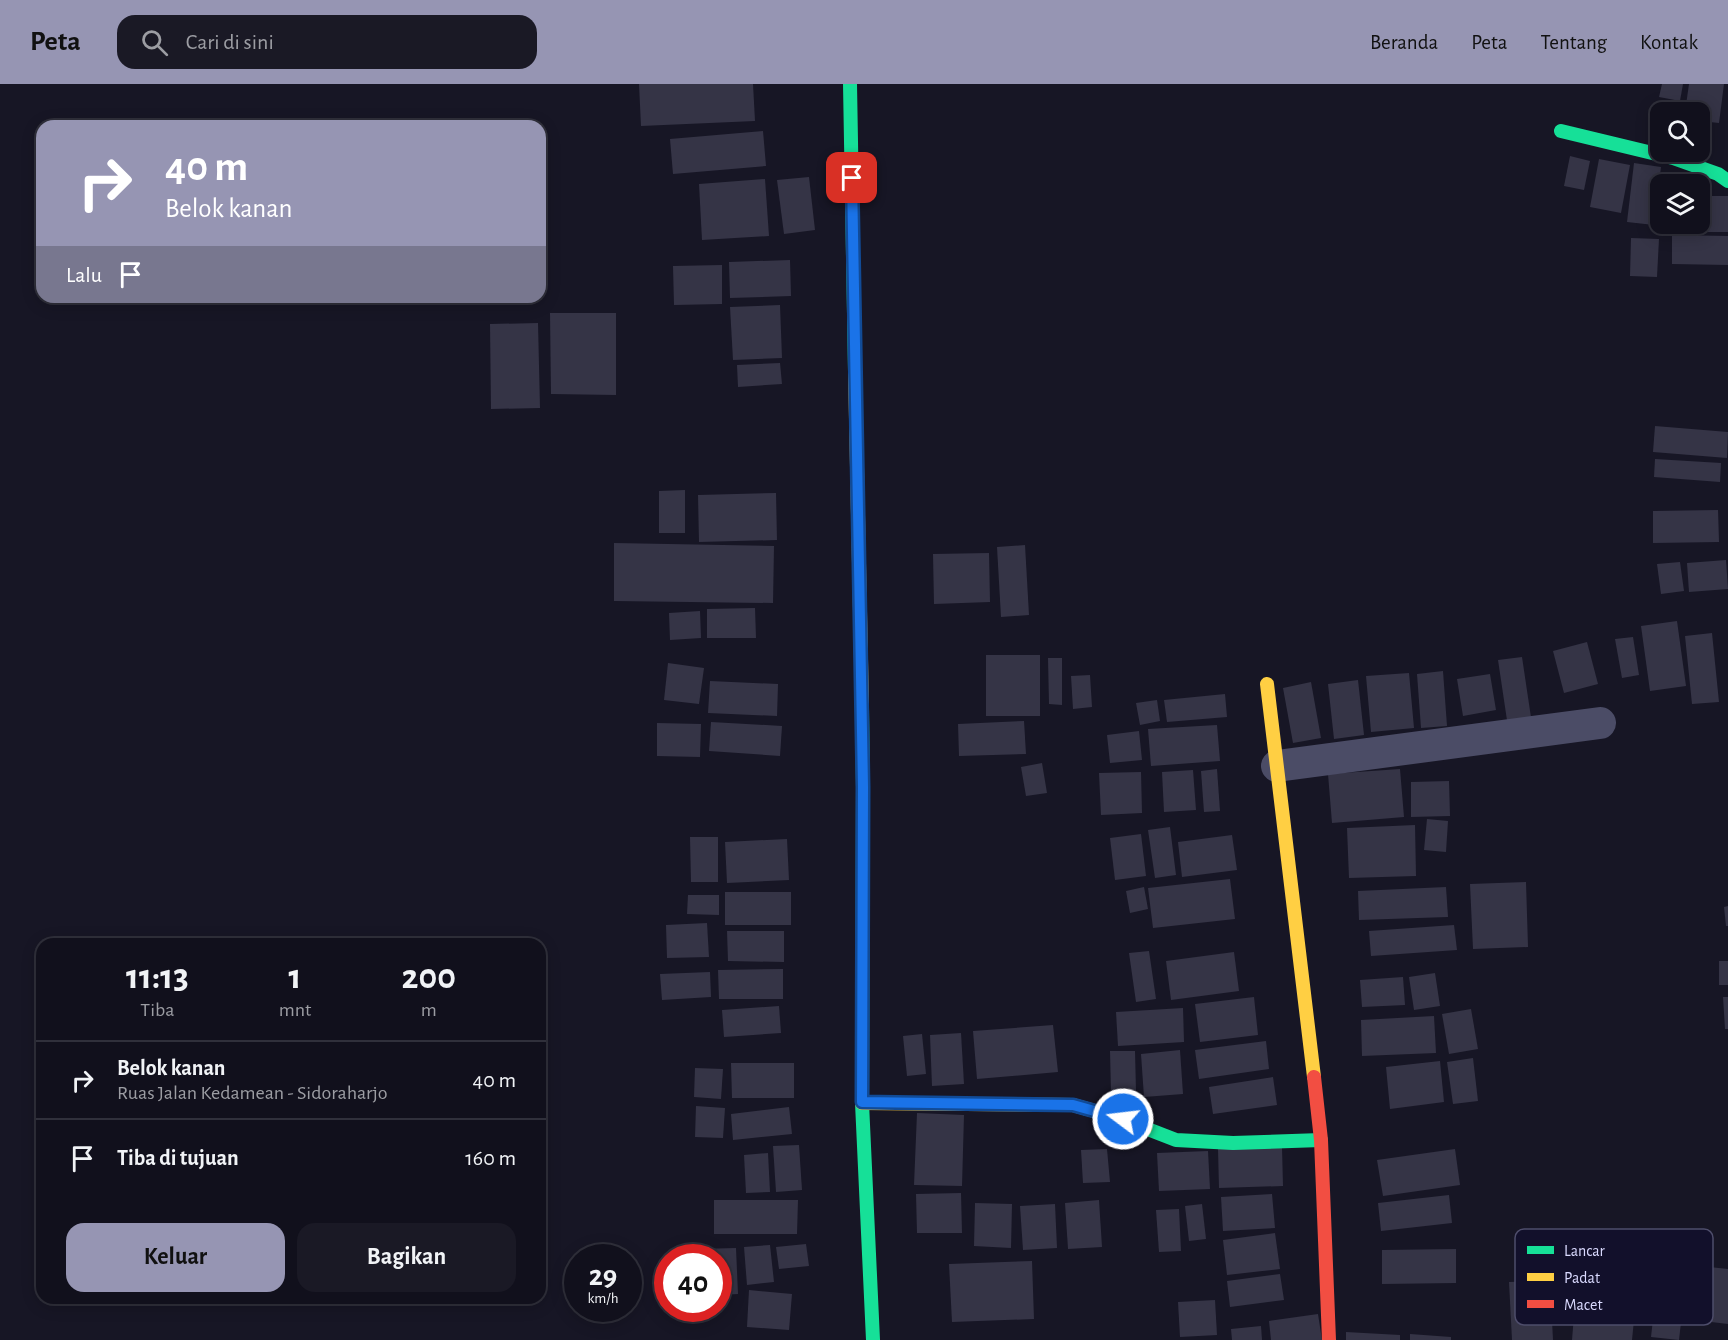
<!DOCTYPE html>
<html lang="id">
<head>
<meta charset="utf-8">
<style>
  body { margin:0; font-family:"Alegreya Sans",sans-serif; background:#1a1925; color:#f1f3f6; height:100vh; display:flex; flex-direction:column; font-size:22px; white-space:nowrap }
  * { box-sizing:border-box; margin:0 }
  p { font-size:20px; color:#9c9da3 }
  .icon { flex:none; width:33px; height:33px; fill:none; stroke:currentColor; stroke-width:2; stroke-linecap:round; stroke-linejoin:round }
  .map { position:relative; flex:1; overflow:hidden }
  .sheet { position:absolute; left:36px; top:854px; width:510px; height:366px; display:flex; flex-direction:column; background:#11101c; border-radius:18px; box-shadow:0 3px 15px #0003,0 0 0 2px #30303b }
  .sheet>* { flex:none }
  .banner { position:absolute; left:36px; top:36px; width:510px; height:183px; border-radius:18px; box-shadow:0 3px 15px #0003,0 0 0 2px #30303b; background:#9695b3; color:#fff; overflow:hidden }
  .fabs { position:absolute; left:1650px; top:18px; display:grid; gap:12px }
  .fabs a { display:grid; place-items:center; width:60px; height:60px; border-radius:12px; background:#11101c; box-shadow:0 3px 15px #0003,0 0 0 2px #30303b; font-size:30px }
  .speed { position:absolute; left:564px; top:1160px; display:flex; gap:12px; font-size:30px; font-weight:700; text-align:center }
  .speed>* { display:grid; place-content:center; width:78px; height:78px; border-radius:50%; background:#11101c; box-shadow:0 3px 15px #0003,0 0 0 2px #30303b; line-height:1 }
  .speed small { font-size:15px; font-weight:400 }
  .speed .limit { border:9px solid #d22; background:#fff; color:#111 }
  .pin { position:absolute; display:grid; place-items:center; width:51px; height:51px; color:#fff; margin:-26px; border-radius:12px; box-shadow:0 3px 9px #0006 }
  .me { position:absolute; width:66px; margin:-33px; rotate:285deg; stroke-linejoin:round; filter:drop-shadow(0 0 4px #0008) }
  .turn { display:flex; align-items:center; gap:21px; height:126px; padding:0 30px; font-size:27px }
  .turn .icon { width:78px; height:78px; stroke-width:2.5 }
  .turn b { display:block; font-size:42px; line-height:51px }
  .then { display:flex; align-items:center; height:57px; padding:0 30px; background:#0003; gap:12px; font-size:22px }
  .eta { display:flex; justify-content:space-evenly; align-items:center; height:102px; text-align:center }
  .eta b { font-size:36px; font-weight:600; line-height:42px }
  .cta { display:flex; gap:12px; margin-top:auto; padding:12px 30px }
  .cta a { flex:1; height:69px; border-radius:18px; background:#9695b3; color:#111; font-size:24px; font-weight:600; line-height:69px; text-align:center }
  .cta a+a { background:#1a1925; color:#f1f3f6 }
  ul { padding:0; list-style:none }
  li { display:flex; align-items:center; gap:18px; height:78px; padding:0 30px; border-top:2px solid #30303b }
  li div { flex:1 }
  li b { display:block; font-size:22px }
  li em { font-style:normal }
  header { display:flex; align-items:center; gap:36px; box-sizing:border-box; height:84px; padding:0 30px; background:#9695b3; color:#111 }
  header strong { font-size:28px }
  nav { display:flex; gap:33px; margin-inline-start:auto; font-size:21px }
  .search { width:420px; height:54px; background:#1a1925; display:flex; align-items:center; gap:15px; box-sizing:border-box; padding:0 21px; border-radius:18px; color:#9c9da3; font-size:22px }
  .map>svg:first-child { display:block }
  .building { fill:#353446 }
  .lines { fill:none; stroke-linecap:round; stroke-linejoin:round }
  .street { stroke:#4b4c66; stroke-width:32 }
  .fast { stroke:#16e098; stroke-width:14 }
  .slow { stroke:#ffcf43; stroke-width:14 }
  .jam { stroke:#f24e42; stroke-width:14 }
  .route-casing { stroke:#114b97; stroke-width:15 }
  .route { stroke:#1a73e8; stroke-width:10 }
  .key { fill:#12102b; stroke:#4e4d6b; stroke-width:1.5 }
  .key-label { font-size:16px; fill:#dadaff }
</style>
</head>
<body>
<header>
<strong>Peta</strong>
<div class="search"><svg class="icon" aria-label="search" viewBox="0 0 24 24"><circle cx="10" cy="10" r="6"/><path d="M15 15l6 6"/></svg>Cari di sini</div>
<nav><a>Beranda</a><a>Peta</a><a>Tentang</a><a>Kontak</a></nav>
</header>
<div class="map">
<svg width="1728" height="1256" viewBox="0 0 1728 1256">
  <rect width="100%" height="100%" fill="#171625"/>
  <!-- building -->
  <g class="building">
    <polygon points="639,0 753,0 755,37 641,42"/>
    <polygon points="1662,0 1683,0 1680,17 1659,13"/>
    <polygon points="1689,0 1724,0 1719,39 1700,37 1700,28 1685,28"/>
    <polygon points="763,47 766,82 673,90 670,55"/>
    <polygon points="1570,72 1590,77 1584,106 1564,102"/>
    <polygon points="1599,75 1630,81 1621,129 1590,123"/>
    <polygon points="1634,79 1661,83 1654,141 1627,138"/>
    <polygon points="809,93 815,146 784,150 777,96"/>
    <polygon points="765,95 769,152 702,156 699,100"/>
    <polygon points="1700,112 1728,112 1728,148 1664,148 1664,140 1700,140"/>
    <polygon points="1672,151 1728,152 1728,181 1672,180"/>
    <polygon points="1631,154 1659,155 1657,193 1630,192"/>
    <polygon points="790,176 791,212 730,214 729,178"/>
    <polygon points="722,181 722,220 674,221 673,182"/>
    <polygon points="780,221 782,274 733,276 730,223"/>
    <polygon points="550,229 616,229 616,311 551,310"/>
    <polygon points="538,239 540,324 491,325 490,240"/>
    <polygon points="780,279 782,300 738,303 737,281"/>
    <polygon points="1655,342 1728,348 1727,374 1653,368"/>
    <polygon points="1655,375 1721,379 1720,398 1654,393"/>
    <polygon points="685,406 685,449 659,449 659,407"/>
    <polygon points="776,409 777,456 699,458 698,411"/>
    <polygon points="1718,426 1719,458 1653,459 1653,427"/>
    <polygon points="614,459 774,462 773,519 614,517"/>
    <polygon points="1025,461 1029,531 1001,533 997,463"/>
    <polygon points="989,469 990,518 934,520 933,470"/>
    <polygon points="1726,476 1728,505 1689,508 1687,479"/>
    <polygon points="1680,478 1684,507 1661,510 1657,480"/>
    <polygon points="755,524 756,554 707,554 707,525"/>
    <polygon points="700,527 701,554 670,556 669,529"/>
    <polygon points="1677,537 1686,602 1650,607 1641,542"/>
    <polygon points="1712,549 1719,618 1692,620 1685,552"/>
    <polygon points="1633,553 1639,591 1622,594 1615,555"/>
    <polygon points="1587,558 1598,600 1564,609 1553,567"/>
    <rect x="986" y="571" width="54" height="61"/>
    <polygon points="1522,573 1532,640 1508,643 1498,576"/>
    <polygon points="1048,574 1062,574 1062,621 1049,620"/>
    <polygon points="668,579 704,584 699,620 664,616"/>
    <polygon points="1443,587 1447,642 1421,644 1417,590"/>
    <polygon points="1409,589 1414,644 1371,648 1366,592"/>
    <polygon points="1490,590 1496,626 1463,632 1457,595"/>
    <polygon points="1090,591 1092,623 1073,625 1071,592"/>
    <polygon points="1358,596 1364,651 1334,655 1328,600"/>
    <polygon points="710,597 778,600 777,632 708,629"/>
    <polygon points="1311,598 1321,654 1293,659 1283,604"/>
    <polygon points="1225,610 1227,633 1167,638 1164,616"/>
    <polygon points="1157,616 1160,637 1140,641 1136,619"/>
    <polygon points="1024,637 1026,670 959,672 958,640"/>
    <polygon points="711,638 782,642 780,672 709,667"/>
    <polygon points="657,639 701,640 700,673 657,672"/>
    <polygon points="1217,641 1220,677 1151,682 1148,645"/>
    <polygon points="1139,647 1142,676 1110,679 1107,651"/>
    <polygon points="1042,679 1047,709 1026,712 1021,683"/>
    <polygon points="1217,685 1220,727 1204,728 1201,687"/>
    <polygon points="1400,685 1404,733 1332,739 1328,690"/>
    <polygon points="1193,686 1196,726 1164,728 1162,688"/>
    <polygon points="1141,688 1142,729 1101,731 1099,689"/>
    <polygon points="1449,697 1450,732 1411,733 1411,698"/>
    <polygon points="1427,735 1448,737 1446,768 1424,766"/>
    <polygon points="1415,741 1416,792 1349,794 1347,744"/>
    <polygon points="1170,743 1176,791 1155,794 1148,746"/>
    <polygon points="1141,750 1146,792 1115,796 1110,754"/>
    <polygon points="1232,751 1237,786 1182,793 1178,758"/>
    <polygon points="690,753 718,753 718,798 691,798"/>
    <polygon points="787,755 789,796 727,799 725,758"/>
    <polygon points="1230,795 1235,835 1153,844 1148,804"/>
    <polygon points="1526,798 1528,863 1473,865 1470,800"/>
    <polygon points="1144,803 1148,825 1130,829 1126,807"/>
    <polygon points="1446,803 1448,833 1359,836 1358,807"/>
    <rect x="725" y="808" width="66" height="33"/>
    <polygon points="688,811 719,811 719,831 687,830"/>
    <polygon points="1728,822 1728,842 1726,842 1724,823"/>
    <polygon points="707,839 709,873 667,874 666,841"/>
    <polygon points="1454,841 1457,866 1371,872 1369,847"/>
    <polygon points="727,847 784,847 784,878 728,877"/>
    <polygon points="1149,867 1156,915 1136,918 1129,869"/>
    <polygon points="1234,868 1239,907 1171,916 1166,877"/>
    <rect x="1719" y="877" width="9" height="24"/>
    <polygon points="783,885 783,915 719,915 718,886"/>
    <polygon points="710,888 711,913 662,916 660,890"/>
    <polygon points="1435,889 1440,922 1414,926 1409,893"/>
    <polygon points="1403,893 1405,921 1362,923 1360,896"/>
    <polygon points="1254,913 1258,951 1200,958 1195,920"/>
    <polygon points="1723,913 1728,913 1728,945 1725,945"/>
    <polygon points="779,922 781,949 724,953 722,926"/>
    <polygon points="1183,924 1184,958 1118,962 1116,928"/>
    <polygon points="1471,925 1478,965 1449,970 1442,930"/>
    <polygon points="1434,932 1436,969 1362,972 1361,936"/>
    <polygon points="1053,941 1058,988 977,995 973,947"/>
    <polygon points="961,949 964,1000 932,1002 930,951"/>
    <polygon points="922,950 926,990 907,992 903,952"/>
    <polygon points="1266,957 1269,985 1199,995 1195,966"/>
    <polygon points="1180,966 1183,1010 1144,1013 1141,970"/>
    <polygon points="1110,967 1135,967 1136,1007 1111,1008"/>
    <polygon points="1473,974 1478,1017 1453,1020 1447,978"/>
    <polygon points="1440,977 1444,1018 1390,1025 1386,983"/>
    <polygon points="731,979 794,979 794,1014 732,1014"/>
    <polygon points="695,984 723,985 721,1015 694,1013"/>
    <polygon points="1273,993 1277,1021 1213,1030 1209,1003"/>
    <polygon points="696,1022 725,1024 723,1054 695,1053"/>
    <polygon points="789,1023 792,1050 733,1056 731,1030"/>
    <polygon points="917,1029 964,1031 962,1102 914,1101"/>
    <polygon points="799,1061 802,1106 776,1108 773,1062"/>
    <polygon points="1282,1063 1283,1102 1219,1104 1218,1065"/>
    <polygon points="1107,1065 1110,1098 1083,1099 1081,1066"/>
    <polygon points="1455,1065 1460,1101 1383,1112 1377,1076"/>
    <polygon points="1208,1067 1210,1105 1159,1107 1157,1069"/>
    <polygon points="768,1069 770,1108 746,1109 744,1071"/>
    <polygon points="961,1109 962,1149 917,1149 916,1110"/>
    <polygon points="1272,1110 1275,1144 1223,1147 1221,1113"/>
    <polygon points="1449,1111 1452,1139 1381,1147 1378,1119"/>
    <polygon points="714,1116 798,1116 797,1150 714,1150"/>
    <polygon points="1099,1116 1102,1163 1068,1165 1065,1119"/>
    <polygon points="975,1119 1012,1120 1011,1164 974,1162"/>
    <polygon points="1055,1120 1057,1164 1023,1166 1020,1122"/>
    <polygon points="1202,1120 1206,1155 1189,1157 1185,1122"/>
    <polygon points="1179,1125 1181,1167 1159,1168 1156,1126"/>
    <polygon points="1275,1149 1280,1185 1227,1191 1223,1156"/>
    <polygon points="806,1160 809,1182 779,1185 776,1163"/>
    <polygon points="770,1161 774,1198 747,1201 744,1163"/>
    <polygon points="736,1164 738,1210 718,1211 718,1173 699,1173 699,1165"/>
    <polygon points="1456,1165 1456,1199 1382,1200 1382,1166"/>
    <polygon points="1032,1177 1034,1235 952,1238 949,1180"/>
    <polygon points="1700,1182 1728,1185 1728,1240 1694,1236"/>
    <polygon points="1280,1190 1284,1216 1230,1223 1227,1197"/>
    <polygon points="1550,1197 1553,1256 1512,1256 1509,1198"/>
    <polygon points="749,1206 792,1210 789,1246 747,1243"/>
    <polygon points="1215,1216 1217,1251 1180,1253 1178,1218"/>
    <polygon points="1655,1217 1683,1221 1679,1256 1651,1253"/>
    <polygon points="1318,1230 1322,1256 1271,1256 1269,1237"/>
    <polygon points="1574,1231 1634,1236 1632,1256 1572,1256"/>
    <polygon points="1261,1242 1262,1256 1232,1256 1231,1245"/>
    <polygon points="1346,1248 1400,1251 1400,1256 1346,1256"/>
    <polygon points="1410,1250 1451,1253 1451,1256 1410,1256"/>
  </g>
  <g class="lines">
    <!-- street -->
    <polyline class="street" points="1277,682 1600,639"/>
    <!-- fast -->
    <g class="fast">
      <polyline points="850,0 855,287"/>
      <polyline points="1561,47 1673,74 1718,90 1728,97"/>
      <polyline points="862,623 863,703 862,1019 873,1256"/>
      <polyline points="1145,1044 1176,1056 1233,1059 1321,1056"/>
    </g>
    <!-- slow -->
    <g class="slow">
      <polyline points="855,287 862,623"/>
      <polyline points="1267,600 1314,993"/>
      <polyline points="862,1019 1073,1021 1123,1035 1145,1044"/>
    </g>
    <!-- jam -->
    <polyline class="jam" points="1314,993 1321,1056 1329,1256"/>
  </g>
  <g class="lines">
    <defs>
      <polyline id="route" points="852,94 863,703 862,1018 1073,1021 1123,1035"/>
    </defs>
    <!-- route casing -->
    <use href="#route" class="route-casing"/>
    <!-- route -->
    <use href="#route" class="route"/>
  </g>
  <!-- legend -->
  <rect x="1515" y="1145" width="198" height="96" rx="9" class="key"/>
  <rect x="1527" y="1162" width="27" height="8" fill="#16e098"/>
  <rect x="1527" y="1189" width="27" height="8" fill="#ffcf43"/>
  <rect x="1527" y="1216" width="27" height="8" fill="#f24e42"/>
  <g class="key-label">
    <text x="1564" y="1172">Lancar</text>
    <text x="1564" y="1199">Padat</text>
    <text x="1564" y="1226">Macet</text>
  </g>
</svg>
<div class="fabs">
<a><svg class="icon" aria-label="search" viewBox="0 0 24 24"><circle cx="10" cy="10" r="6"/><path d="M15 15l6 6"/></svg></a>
<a><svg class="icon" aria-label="layers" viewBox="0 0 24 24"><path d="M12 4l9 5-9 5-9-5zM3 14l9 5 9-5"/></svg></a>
</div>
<div class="speed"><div>29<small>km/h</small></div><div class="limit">40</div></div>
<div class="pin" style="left:852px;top:94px;background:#d93025"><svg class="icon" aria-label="arrive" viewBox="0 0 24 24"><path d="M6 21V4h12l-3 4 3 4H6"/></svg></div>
<svg class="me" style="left:1123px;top:1035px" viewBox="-20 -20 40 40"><circle r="17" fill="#1a73e8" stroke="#fff" stroke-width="3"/><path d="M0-11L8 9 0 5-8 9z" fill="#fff"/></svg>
<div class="banner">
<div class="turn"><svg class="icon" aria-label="right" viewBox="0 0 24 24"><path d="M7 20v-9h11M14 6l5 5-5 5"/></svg><div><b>40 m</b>Belok kanan</div></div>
<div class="then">Lalu<svg class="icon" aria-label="arrive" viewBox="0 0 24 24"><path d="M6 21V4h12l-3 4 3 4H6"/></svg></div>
</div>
<section class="sheet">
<div class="eta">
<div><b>11:13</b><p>Tiba</p></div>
<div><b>1</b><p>mnt</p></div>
<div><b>200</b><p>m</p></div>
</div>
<ul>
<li><svg class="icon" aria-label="right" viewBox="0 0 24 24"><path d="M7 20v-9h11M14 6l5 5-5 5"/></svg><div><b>Belok kanan</b><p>Ruas Jalan Kedamean - Sidoraharjo</p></div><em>40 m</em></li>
<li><svg class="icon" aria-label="arrive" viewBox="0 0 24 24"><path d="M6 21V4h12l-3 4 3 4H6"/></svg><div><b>Tiba di tujuan</b></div><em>160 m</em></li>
</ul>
<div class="cta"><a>Keluar</a><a>Bagikan</a></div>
</section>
</div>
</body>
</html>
